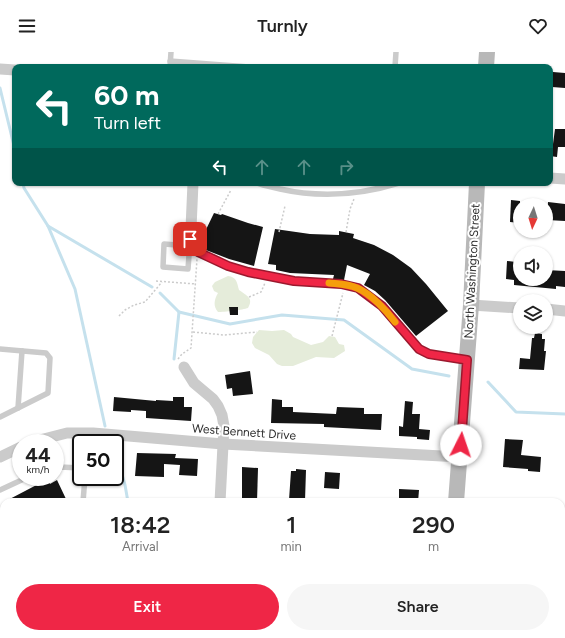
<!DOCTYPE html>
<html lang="en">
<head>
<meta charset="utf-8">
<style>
  body { margin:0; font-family:Figtree,sans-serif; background:#f6f6f6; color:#222; height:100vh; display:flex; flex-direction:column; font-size:15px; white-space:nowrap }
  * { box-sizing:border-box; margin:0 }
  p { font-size:13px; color:#767676 }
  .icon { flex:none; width:22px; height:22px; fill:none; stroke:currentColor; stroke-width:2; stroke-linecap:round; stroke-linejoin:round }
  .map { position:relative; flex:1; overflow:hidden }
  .sheet { position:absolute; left:0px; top:446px; width:565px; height:140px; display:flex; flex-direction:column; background:#fff; border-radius:12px 12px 0 0; box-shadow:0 1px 3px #0004 }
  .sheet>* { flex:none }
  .top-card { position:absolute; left:12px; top:12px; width:541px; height:122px; border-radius:8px; box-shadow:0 1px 3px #0004; background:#00695c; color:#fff; overflow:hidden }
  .needle { width:26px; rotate:184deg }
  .tools { position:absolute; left:513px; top:146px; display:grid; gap:8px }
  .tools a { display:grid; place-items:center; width:40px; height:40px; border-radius:50%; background:#fff; box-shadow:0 1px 3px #0004; font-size:20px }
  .speed { position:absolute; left:12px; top:382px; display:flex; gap:8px; font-size:20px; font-weight:700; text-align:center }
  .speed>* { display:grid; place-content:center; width:52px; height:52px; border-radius:50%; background:#fff; box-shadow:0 1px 3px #0004; line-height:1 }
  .speed small { font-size:10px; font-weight:400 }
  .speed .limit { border:2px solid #111; border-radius:6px; background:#fff; color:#111 }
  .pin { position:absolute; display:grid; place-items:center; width:34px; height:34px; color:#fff; margin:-17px; border-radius:8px; box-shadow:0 2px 6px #0006 }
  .me { position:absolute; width:44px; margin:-22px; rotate:4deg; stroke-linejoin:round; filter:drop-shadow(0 0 3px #0008) }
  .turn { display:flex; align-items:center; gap:14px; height:84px; padding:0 16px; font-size:18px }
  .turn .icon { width:52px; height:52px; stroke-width:2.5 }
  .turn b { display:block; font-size:28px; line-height:34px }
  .lanes { display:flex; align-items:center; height:38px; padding:0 16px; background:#0003; justify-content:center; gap:20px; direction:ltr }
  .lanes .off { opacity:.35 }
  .eta { display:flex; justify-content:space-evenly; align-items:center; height:68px; text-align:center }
  .eta b { font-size:24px; font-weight:600; line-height:28px }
  .primary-button { display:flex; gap:8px; margin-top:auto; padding:8px 16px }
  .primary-button a { flex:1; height:46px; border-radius:24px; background:#ef2646; color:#fff; font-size:16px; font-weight:600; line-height:46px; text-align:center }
  .primary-button a+a { background:#f6f6f6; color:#222 }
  header { display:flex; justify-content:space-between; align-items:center; height:52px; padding:0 16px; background:#fff; font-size:18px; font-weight:600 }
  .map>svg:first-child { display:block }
  .green { fill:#e5ecda }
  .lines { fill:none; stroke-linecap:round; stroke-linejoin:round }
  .stream { stroke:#c5e1ed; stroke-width:3 }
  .building { fill:#151515 }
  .path { stroke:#cbcbcb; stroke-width:1.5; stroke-dasharray:2 2; stroke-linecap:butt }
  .lane { stroke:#cbcbcb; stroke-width:5.5 }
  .street { stroke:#cbcbcb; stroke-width:11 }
  .secondary { stroke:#b8b8b8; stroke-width:16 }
  .route-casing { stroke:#9b192e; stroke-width:10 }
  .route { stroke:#ef2646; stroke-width:7 }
  .slow { stroke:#f59e0b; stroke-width:7 }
  .labels { text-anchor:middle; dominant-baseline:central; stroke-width:4; stroke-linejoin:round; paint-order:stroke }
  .street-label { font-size:12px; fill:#2e2e2e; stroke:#fff }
</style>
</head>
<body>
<header><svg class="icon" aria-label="menu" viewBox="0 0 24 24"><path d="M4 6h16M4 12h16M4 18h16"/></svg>Turnly<svg class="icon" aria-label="heart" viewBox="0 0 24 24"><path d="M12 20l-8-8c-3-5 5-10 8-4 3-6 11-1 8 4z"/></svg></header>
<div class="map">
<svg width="565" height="586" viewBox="0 0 565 586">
  <rect width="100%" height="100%" fill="#fff"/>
  <!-- green -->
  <g class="green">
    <path d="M228,224C237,225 237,231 239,238C247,244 254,246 248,256C243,258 224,260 218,260C213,254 214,248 218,241L214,239L212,234L215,230Z"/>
    <polygon points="259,278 272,279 284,278 291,282 293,285 311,293 323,290 329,284 335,285 339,292 344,293 345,299 334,306 316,305 293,314 282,314 277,312 269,303 255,296 252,291 253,285"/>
  </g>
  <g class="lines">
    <!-- stream -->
    <g class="stream">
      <polyline points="0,36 15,98"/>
      <polyline points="23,131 24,136 48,174 75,237 105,374"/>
      <polyline points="48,174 152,235"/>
      <polyline points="160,241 179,260 174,307"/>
      <polyline points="179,260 230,272 282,263 344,268 412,317 449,324"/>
      <polyline points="488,330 516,360 565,362"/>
      <polyline points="115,398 125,433 128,450"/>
      <polyline points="165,582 166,586"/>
    </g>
  </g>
  <!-- building -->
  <g class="building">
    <polygon points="553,20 565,21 565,36 552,35"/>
    <polygon points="555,77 565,77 565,95 558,95 557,105 550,104 550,92 553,92"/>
    <polygon points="511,148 520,149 520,171 510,170"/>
    <polygon points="548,150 565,152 565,169 547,168"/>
    <polygon points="214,161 221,163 222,162 248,171 263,175 254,214 229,207 206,198 207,194 200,190"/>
    <polygon points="275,177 310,182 339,183 339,179 354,182 353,186 374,193 393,203 411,216 426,232 448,259 416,284 385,248 375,239 364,233 370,222 347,213 344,228 333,227 334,223 290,221 276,218 276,213 268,212"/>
    <polygon points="507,209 516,210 516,213 520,213 520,227 546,227 546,218 565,219 565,235 556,234 556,237 514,233 514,228 506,227"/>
    <polygon points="229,255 238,255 238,263 230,263"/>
    <polygon points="535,281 542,282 542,287 545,287 544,299 546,299 544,318 519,317 520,306 530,307 532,286 534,286"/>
    <polygon points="250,319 253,342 233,344 232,336 227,337 225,323"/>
    <polygon points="114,345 156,349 156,348 173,349 173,345 184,345 184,355 192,355 191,369 146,366 146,359 131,358 131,360 113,359"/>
    <polygon points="272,347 282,348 282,355 293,355 293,360 336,362 337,355 364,356 364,362 382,362 381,378 324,375 324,372 271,371"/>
    <polygon points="405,349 413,350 412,362 420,362 419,377 430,378 429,388 417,387 417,385 399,384 399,374 403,375"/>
    <polygon points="505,387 523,388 521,403 541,405 540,420 528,419 528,417 503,415"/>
    <polygon points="137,401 176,402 175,406 198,407 197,424 179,423 180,413 164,412 164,425 135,424"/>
    <polygon points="242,415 258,416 257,450 242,450"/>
    <polygon points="296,417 306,418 305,449 289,448 291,419 296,419"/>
    <polygon points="325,420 340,421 339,437 324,436"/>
    <polygon points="48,427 50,432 57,428 66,447 60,450 4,450"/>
    <polygon points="399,437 419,438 418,450 399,450"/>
  </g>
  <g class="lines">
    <!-- path -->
    <g class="path">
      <polyline points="218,162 231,138"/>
      <polyline points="279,180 285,154"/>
      <polyline points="346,180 350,157 354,147"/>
      <polyline points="156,229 196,232"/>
      <polyline points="249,245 261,240 265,231"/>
      <polyline points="119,264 125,258 134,253 145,250 162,230"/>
      <polyline points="193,280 224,283 257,280"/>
      <polyline points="332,284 343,241"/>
      <polyline points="178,307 182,302 191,296 197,207"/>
    </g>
    <!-- lane -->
    <g class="lane">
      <polyline points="170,9 249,15"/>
      <polyline points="170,15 171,0"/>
      <polyline points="395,15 396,0"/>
      <path d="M257,131C264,134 272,135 280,137C320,146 360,143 399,131"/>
      <polyline points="190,187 198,200 228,214 248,220 294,229 341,232 357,236 382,254 419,297 429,302 465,308"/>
      <polyline points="190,194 164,192 163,215 188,217 191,176"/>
      <polyline points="0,297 46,301 50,306 48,341 0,365"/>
      <polyline points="18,356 22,299"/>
      <polyline points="55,416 60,415 81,416"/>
      <polyline points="0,438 28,425"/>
      <polyline points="83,450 85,425"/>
      <polyline points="0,574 4,574"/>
      <polyline points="75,582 76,586"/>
      <polyline points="33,586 33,582"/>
    </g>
    <!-- street -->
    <g class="street">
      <polyline points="0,17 15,18"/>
      <polyline points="550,126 565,127"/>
      <polyline points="191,176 193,131"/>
      <polyline points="471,253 520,256"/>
      <polyline points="546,257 565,259"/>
      <polyline points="184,315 194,331 213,347 218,354 222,363 224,374 220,450"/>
      <polyline points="28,391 67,381 93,381 223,392 460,405"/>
      <polyline points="0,405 21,395"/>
      <polyline points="561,527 565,528"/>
    </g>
    <!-- secondary -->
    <g class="secondary">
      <polyline points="486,15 487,0"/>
      <polyline points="456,450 471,253 477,131"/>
      <polyline points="447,586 447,582"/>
    </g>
  </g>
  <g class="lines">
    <defs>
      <polyline id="route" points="190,187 198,200 228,214 248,220 294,229 341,232 358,236 382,254 419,297 429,302 467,308 461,393"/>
    </defs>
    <!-- route casing -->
    <use href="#route" class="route-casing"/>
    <!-- route -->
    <use href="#route" class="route"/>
    <!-- slow -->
    <path class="slow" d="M329,231C338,232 348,232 357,236C371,242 386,258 395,270"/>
  </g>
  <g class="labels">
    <!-- street labels -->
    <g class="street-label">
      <text transform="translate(472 219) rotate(-87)">North Washington Street</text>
      <text transform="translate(244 380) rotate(4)">West Bennett Drive</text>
    </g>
  </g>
</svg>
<div class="tools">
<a><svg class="needle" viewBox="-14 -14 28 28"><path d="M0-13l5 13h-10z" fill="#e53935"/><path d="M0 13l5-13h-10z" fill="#767676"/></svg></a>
<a><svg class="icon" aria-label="sound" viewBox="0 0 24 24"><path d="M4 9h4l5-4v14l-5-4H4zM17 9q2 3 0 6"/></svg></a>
<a><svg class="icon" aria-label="layers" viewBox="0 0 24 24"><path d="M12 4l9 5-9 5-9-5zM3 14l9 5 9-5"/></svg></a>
</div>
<div class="speed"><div>44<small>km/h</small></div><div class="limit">50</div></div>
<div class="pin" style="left:190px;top:187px;background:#d93025"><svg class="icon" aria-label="arrive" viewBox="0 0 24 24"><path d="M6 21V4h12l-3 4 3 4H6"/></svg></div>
<svg class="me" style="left:461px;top:393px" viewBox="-20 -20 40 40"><circle r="19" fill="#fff"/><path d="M0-13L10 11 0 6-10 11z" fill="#ef2646"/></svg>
<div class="top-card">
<div class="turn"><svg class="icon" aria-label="left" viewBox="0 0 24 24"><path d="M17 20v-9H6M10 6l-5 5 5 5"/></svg><div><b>60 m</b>Turn left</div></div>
<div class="lanes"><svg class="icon" aria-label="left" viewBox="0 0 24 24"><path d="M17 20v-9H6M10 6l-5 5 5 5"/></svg><svg class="icon off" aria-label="ahead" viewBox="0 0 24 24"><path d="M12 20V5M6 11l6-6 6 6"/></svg><svg class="icon off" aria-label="ahead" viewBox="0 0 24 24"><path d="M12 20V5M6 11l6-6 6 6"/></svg><svg class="icon off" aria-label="right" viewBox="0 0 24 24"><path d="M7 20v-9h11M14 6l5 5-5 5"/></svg></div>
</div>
<section class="sheet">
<div class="eta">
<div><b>18:42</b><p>Arrival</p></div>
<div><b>1</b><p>min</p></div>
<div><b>290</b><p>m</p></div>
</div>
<div class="primary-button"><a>Exit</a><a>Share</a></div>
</section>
</div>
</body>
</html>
